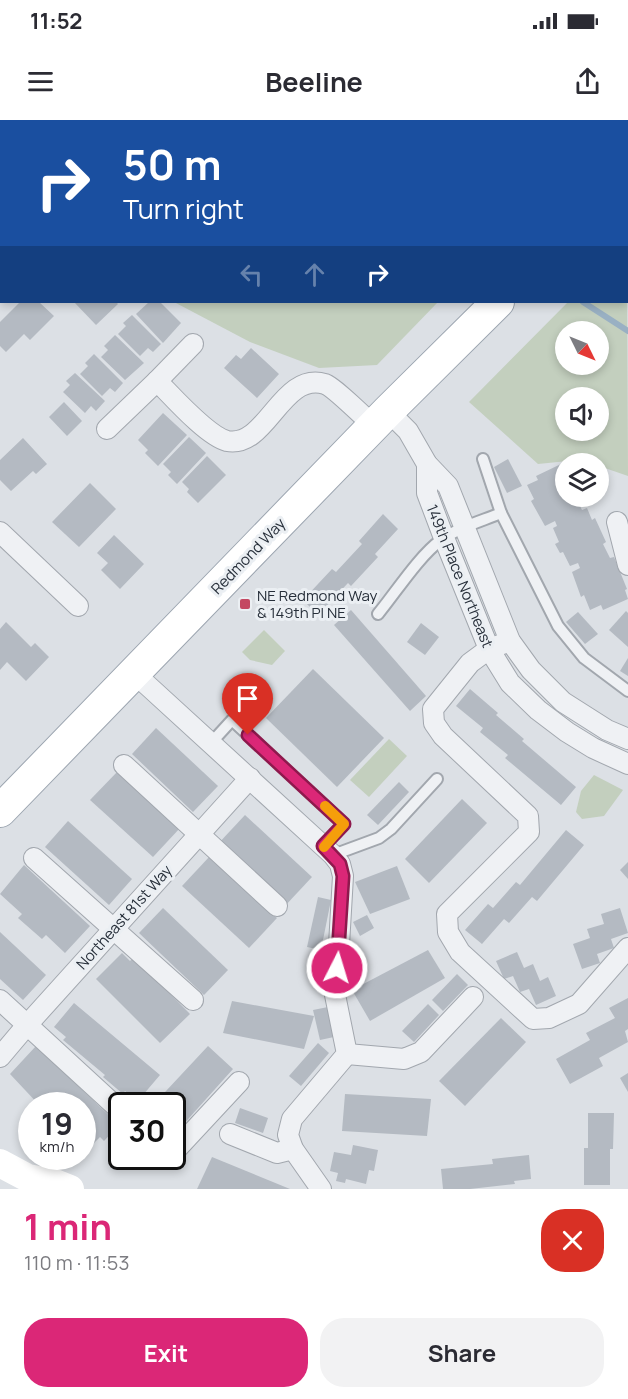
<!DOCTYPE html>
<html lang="en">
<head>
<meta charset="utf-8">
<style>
  body { margin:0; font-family:Manrope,sans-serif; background:#f2f2f3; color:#2b2b33; height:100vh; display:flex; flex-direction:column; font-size:22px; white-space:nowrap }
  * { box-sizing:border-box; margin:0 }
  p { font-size:20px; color:#7c7c81 }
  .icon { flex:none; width:33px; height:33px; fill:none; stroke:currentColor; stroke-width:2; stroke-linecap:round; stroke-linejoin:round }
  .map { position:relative; height:1069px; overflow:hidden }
  .details { display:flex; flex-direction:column; background:#fff; flex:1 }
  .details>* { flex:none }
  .hud { position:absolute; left:0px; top:0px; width:628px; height:183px; box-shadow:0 3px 9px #0003; background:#1a4fa0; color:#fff; overflow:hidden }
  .needle { width:39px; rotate:133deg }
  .fabs { position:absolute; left:555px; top:201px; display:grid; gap:12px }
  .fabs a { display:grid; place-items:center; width:54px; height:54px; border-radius:50%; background:#fff; box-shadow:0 3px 9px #0003; font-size:30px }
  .speed { position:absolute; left:18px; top:972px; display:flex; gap:12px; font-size:30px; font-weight:700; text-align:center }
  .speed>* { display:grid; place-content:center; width:78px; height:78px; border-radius:50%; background:#fff; box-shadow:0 3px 9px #0003; line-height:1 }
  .speed small { font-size:15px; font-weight:400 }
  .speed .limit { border:3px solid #111; border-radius:9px; background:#fff; color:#111 }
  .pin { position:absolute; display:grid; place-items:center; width:51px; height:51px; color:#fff; margin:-62px -26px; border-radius:50% 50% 50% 0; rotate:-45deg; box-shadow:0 0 6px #0007 }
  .pin .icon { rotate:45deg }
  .me { position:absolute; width:66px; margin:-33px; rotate:5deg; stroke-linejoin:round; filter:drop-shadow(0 0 4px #0008) }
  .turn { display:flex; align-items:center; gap:21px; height:126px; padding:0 24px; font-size:27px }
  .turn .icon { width:78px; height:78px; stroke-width:2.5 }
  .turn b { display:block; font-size:42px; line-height:51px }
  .lanes { display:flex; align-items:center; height:57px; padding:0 24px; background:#0003; justify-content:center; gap:30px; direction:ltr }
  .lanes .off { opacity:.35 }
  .round { display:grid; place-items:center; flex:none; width:63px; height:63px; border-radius:24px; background:#f2f2f3 }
  .summary { display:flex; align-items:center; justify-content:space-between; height:102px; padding:0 24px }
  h1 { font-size:36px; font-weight:700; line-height:45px; color:#db2777 }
  .button { display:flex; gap:12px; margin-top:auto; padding:12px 24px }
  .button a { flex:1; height:69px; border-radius:24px; background:#db2777; color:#fff; font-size:24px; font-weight:700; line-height:69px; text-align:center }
  .button a+a { background:#f2f2f3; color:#2b2b33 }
  .status { display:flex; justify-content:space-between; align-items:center; height:42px; padding:0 30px; background:#fff; direction:ltr }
  .status svg { height:16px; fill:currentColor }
  header { display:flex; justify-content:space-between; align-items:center; height:78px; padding:0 24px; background:#fff; font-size:27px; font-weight:700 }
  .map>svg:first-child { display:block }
  .green { fill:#c3cfbe; fill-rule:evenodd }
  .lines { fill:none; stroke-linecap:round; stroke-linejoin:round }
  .stream { stroke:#99b0c3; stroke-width:6 }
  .building { fill:#b4bac2 }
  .lane-casing { stroke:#a2a7ae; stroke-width:14 }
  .street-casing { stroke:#a2a7ae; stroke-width:22 }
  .primary-casing { stroke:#9ca5b0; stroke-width:34 }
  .lane { stroke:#eff1f4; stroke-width:10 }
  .street { stroke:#eff1f4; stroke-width:20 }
  .secondary { stroke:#fff; stroke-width:28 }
  .primary { stroke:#fff; stroke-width:32 }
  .route-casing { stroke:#8e194d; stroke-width:15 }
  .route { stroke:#db2777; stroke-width:10 }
  .slow { stroke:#f59e0b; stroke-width:10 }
  .poi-dot { fill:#c44862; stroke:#ebeff3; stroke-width:2 }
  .labels { text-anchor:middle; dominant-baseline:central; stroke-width:6; stroke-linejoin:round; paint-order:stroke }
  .street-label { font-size:15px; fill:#272f3a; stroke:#ebeff3 }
  .poi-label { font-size:15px; fill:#272f3a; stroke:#ebeff3; text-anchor:start }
</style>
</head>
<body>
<div class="status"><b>11:52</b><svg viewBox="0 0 49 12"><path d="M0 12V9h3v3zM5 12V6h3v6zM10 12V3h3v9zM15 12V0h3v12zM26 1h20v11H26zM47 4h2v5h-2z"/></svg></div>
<header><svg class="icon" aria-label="menu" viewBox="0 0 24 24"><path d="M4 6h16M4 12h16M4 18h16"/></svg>Beeline<svg class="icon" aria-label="share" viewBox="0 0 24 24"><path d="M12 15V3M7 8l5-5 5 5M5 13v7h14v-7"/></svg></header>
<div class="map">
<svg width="628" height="1069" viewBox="0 0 628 1069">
  <rect width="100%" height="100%" fill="#dce0e5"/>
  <!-- green -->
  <g class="green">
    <polygon points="0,0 479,0 482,1 2,2 1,98"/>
    <path d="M627,142L628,356L599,346L598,344L578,340L538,344L469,282L568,182H627ZM566,212H598V244H566ZM566,278H598V310H566Z"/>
    <polygon points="174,182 438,182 377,245 319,248 250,222"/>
    <polygon points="264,510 285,531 272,545 250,540 242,532"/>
    <polygon points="389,619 407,636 369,677 350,660"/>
    <polygon points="594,655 623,670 604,696 582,699 576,692 581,671"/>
  </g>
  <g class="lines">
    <!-- stream -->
    <g class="stream">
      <polyline points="18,0 21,2"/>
      <polyline points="583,182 628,211"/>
    </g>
  </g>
  <!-- building -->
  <g class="building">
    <polygon points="20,182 39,182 54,196 30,220 24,214 6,232 0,226 0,202"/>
    <polygon points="74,182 116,182 118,184 96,205"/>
    <polygon points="149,182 160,182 181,203 163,223 136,194"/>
    <polygon points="132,195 161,224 153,232 148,228 140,236 118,214 126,206 123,203"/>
    <polygon points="115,215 144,243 125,260 101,237 108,230 104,226"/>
    <polygon points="251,228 279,254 257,278 224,248 236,235 241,239"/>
    <polygon points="94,234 123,263 115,272 110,268 102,276 80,254 88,246 85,243"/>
    <polygon points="75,253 105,281 96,291 91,286 85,293 63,272 70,265 66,261"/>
    <polygon points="64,282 82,301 67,316 49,297"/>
    <polygon points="163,293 187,315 158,346 145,333 148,330 138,320"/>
    <polygon points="189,317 206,333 177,364 168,355 171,352 163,344"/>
    <polygon points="23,318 47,344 36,354 33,351 11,371 0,360 0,340"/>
    <polygon points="207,336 226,355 198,383 187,372 189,369 182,362"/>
    <polygon points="508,339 522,366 507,373 494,347"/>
    <polygon points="561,344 566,353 566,376 579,376 581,381 578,382 582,390 587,388 592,400 595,398 606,422 603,424 610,438 614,437 627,469 625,470 628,479 603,490 601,485 590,490 584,475 581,477 572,452 580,448 578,443 570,446 563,432 560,433 555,424 559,422 553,408 557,406 555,401 545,406 531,381 534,379 527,365 538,360 536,356"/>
    <polygon points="90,363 116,389 79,427 52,402"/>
    <polygon points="383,394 398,409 375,434 378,437 351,466 348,463 318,495 303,480 332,449 336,452 362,424 359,421"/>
    <polygon points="114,415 144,444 120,469 101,450 108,443 97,433"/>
    <polygon points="351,490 426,576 410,591 334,505"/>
    <polygon points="626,491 628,493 628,527 609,510"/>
    <polygon points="578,492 598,514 585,524 566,502"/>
    <polygon points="6,502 31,527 35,523 49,537 26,561 7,542 0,550 0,509"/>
    <polygon points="421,503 439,517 425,535 407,522"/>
    <polygon points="628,538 628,556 620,551"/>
    <polygon points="313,549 384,618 337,667 266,598"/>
    <polygon points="470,569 498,593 496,595 524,619 522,621 576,667 561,685 505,638 508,635 480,612 483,608 456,586"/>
    <polygon points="156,608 218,666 193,692 132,634"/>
    <polygon points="118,651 180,708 153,737 90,680"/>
    <polygon points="399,662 409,672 378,705 367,695"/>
    <polygon points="462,679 487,703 429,763 405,739"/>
    <polygon points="245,695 312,757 284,787 217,725"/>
    <polygon points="68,701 132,759 109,785 45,727"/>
    <polygon points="566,710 584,725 537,781 532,777 509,803 504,799 482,824 465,810 488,784 493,788 516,762 520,765"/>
    <polygon points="210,736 277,798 249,828 182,766"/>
    <polygon points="628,742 628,759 620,750"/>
    <polygon points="24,745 90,806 65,833 46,815 42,819 18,798 22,794 0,774"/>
    <polygon points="397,746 410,779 370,794 355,762"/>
    <polygon points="318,777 331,780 321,830 307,827"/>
    <polygon points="163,788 228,850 204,875 139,813"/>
    <polygon points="620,788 628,813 611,819 614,828 597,834 600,843 582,849 573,824 590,818 587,809 604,804 601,794"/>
    <polygon points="367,795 374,808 360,816 353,802"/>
    <polygon points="0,812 46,855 23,880 0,859"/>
    <polygon points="428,830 445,858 370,901 352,870"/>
    <polygon points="517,832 524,848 533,844 540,861 548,857 556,876 536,885 529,869 520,872 513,856 504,859 496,841"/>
    <polygon points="122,833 130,841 134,837 190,894 160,923 96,859"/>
    <polygon points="457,854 468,865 443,891 432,880"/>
    <polygon points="628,878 628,909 625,911 628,922 599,938 603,946 570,964 556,939 590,920 586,913 615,898 609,888"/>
    <polygon points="232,881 314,896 304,929 223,913"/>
    <polygon points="74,883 160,955 137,982 125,971 123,974 103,957 105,955 63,920 66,917 54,907"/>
    <polygon points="428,884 439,895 414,922 402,911"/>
    <polygon points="328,887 334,917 320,920 313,890"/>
    <polygon points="501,898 526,922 465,986 439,961"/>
    <polygon points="318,923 329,933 301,966 289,956"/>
    <polygon points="36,926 119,1005 104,1021 100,1017 93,1024 82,1014 82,986 40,986 10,954"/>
    <polygon points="208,926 233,949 172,1017 172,986 152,986"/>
    <polygon points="628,953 628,972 620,958"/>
    <polygon points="345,974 431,979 427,1016 342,1011"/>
    <polygon points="240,988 268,998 263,1013 235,1003"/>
    <polygon points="588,993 614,993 613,1029 610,1029 610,1065 584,1065 584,1028 588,1028"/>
    <polygon points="353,1025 378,1030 374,1051 369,1050 366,1064 346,1059 345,1063 336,1061 338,1053 330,1051 334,1032 351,1035"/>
    <polygon points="529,1035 531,1059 514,1061 515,1064 470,1069 443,1069 441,1049 493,1044 492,1039"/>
    <polygon points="212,1037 290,1069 197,1069"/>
  </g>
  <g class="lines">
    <defs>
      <g id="lane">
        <polyline points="483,339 501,393"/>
        <path d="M378,494C396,472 419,436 441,420C459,407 482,401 501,393L558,506L584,538L628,571"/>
        <polyline points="211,623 232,600 344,704 323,726"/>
        <polyline points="333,735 379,718 391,709 437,659"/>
      </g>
      <g id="street">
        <polyline points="157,261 193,224"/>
        <polyline points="388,291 408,311 427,344 448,366 510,521 531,550 563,582 607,610 628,619"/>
        <path d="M107,309L157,261C172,276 207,316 227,321C267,329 281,251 325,264C334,267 365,298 374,306"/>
        <polyline points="427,344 427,373 444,418 489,529 510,563 538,590 567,612 593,628 628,644"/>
        <polyline points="617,402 628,445"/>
        <polyline points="0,412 78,486"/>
        <polyline points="510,521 489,529 470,543 433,589 434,603 443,616 528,696 529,712 447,794 448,812 460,832 533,899 549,898 579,884 628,828"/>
        <polyline points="134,553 333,735 340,744 343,756 338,842 333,865 347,934 292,999 288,1015 293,1029 321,1069"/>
        <polyline points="124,645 277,786"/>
        <polyline points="34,738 193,880"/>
        <polyline points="0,880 122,992"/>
        <polyline points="347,934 404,939 421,932 473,877"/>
        <polyline points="0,937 27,905 250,658"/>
        <polyline points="230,1014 277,1033 293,1029"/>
        <polyline points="172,1034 239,962"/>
      </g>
      <g id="primary">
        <polyline points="627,52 628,51"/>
        <polyline points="0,691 388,291 498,182"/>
      </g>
    </defs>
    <!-- lane casing -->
    <use href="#lane" class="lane-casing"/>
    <!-- street casing -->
    <use href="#street" class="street-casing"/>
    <!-- primary casing -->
    <use href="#primary" class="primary-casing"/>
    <!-- lane -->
    <use href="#lane" class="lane"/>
    <!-- street -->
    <use href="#street" class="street"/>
    <!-- secondary -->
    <polyline class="secondary" points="0,1043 28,1058 55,1063 70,1069"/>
    <!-- primary -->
    <use href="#primary" class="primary"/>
  </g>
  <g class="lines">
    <defs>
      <polyline id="route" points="248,615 344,704 323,726 340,744 343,756 337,848"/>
    </defs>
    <!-- route casing -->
    <use href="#route" class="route-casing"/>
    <!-- route -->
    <use href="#route" class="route"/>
    <!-- slow -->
    <polyline class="slow" points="324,727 344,704 325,686"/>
  </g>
  <!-- markers -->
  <rect class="poi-dot" x="239" y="478" width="12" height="12" rx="3"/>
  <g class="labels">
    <!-- street labels -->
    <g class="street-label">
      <text transform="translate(248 436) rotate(-46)">Redmond Way</text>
      <text transform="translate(460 456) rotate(68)">149th Place Northeast</text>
      <text transform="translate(124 797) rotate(-48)">Northeast 81st Way</text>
    </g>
    <!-- poi labels -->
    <g class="poi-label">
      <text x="257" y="475">NE Redmond Way<tspan x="257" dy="17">&amp; 149th Pl NE</tspan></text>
    </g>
  </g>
</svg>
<div class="fabs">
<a><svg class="needle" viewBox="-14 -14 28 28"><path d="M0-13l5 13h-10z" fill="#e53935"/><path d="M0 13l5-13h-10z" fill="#7c7c81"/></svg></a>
<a><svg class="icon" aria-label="sound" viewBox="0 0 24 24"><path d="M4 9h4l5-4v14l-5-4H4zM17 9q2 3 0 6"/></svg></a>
<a><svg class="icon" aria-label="layers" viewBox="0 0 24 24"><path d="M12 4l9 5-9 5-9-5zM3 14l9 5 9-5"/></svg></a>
</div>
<div class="speed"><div>19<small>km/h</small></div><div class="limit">30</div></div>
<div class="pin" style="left:248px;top:615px;background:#d93025"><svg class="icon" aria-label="arrive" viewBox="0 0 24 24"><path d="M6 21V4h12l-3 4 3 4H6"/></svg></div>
<svg class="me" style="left:337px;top:848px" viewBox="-20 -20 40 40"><circle r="17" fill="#db2777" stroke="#fff" stroke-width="3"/><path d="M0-11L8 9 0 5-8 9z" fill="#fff"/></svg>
<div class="hud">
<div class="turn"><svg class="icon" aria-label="right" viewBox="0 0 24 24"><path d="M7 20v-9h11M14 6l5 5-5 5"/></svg><div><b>50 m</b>Turn right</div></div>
<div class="lanes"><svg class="icon off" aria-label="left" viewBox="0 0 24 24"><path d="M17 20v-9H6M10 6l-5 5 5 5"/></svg><svg class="icon off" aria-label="ahead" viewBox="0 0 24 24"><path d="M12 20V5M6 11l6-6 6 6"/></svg><svg class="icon" aria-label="right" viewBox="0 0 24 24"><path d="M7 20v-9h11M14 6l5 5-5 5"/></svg></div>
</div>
</div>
<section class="details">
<div class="summary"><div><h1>1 min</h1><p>110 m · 11:53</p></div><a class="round" style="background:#d93025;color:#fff"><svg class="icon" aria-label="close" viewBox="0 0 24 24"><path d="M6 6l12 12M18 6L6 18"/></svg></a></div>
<div class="button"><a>Exit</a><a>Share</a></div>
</section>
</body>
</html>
